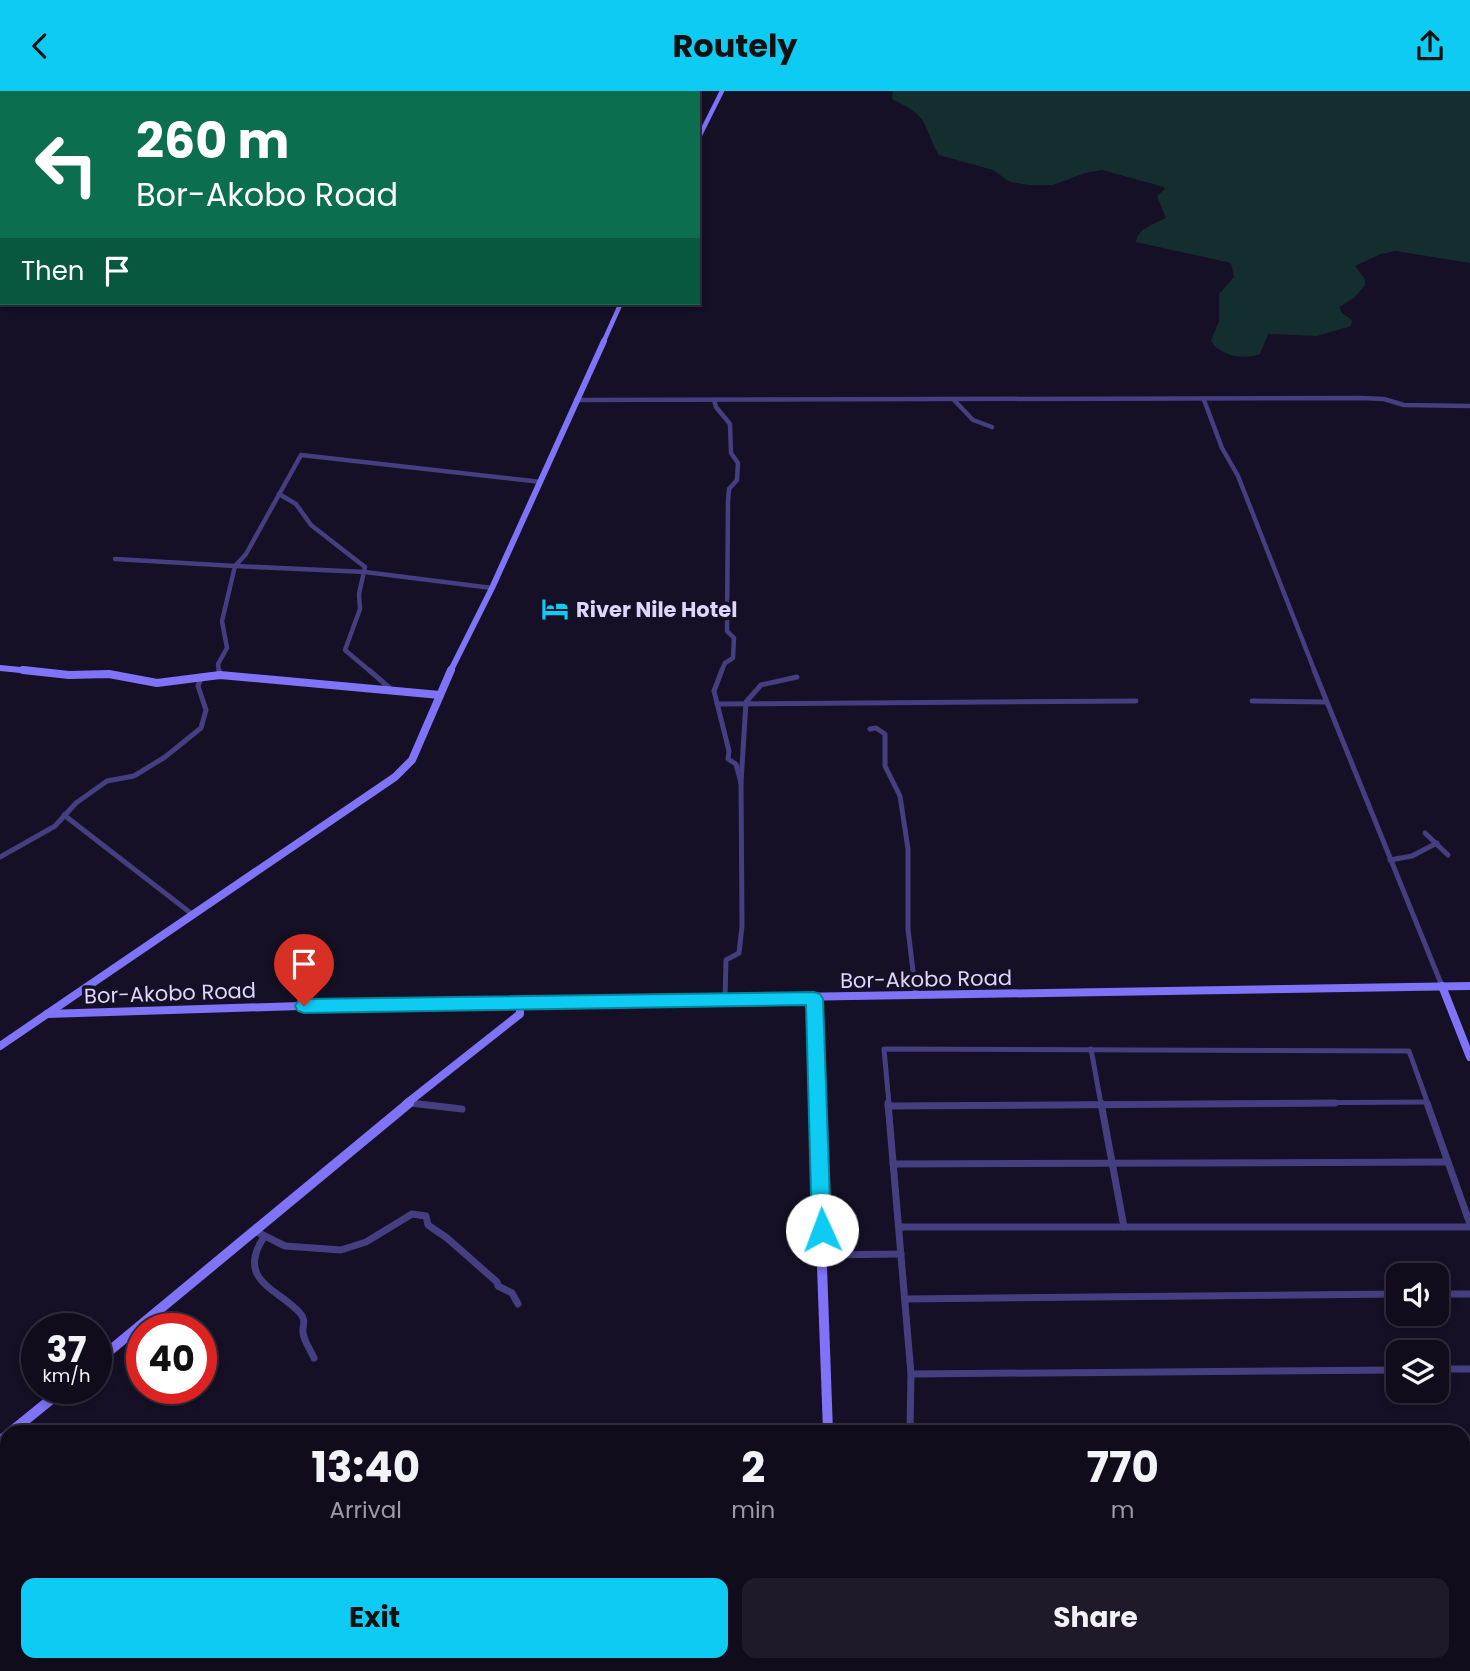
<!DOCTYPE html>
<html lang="en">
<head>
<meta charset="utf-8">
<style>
  body { margin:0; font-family:Poppins,sans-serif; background:#1e1a29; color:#f1f3f6; height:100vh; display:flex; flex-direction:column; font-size:26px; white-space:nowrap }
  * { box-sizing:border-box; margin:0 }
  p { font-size:23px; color:#9c9ba3 }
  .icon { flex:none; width:38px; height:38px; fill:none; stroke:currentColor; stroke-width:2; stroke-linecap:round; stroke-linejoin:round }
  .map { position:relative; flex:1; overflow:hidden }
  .details { position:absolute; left:0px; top:1334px; width:1470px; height:247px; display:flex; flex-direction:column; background:#100c1c; border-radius:21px 21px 0 0; box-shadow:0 4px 10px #0003,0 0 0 2px #302c3b }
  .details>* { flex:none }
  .banner { position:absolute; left:0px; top:0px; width:700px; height:214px; box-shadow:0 4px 10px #0003,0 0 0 2px #302c3b; background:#0b6e4f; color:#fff; overflow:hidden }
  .fabs { position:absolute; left:1386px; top:1172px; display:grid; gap:14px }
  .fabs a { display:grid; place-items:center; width:63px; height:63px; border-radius:14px; background:#100c1c; box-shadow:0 4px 10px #0003,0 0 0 2px #302c3b; font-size:35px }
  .speed { position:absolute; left:21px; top:1222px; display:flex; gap:14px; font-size:35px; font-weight:700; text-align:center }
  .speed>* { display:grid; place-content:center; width:91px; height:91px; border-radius:50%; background:#100c1c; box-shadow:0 4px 10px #0003,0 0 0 2px #302c3b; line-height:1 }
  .speed small { font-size:18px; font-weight:400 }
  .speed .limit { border:10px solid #d22; background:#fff; color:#111 }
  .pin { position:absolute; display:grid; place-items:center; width:60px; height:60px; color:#fff; margin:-72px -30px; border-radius:50% 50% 50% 0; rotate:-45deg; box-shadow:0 0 7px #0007 }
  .pin .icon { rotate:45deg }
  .me { position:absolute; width:77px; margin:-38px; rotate:358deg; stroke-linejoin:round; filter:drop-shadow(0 0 5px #0008) }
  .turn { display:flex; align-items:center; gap:24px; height:147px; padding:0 21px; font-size:32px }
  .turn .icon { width:91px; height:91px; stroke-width:2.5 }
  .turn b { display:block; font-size:49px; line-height:60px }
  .then { display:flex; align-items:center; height:66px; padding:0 21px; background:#0003; gap:14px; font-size:26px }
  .eta { display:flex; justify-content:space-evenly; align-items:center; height:119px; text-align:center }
  .eta b { font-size:42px; font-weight:700; line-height:49px }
  .cta { display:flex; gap:14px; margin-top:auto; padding:14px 21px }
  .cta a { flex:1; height:80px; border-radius:14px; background:#0dcbf2; color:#111; font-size:28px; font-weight:700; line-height:80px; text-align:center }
  .cta a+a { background:#1e1a29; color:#f1f3f6 }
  header { display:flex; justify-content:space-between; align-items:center; height:91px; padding:0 21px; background:#0dcbf2; color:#111; font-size:32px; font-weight:700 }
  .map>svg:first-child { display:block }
  .green { fill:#142e2f }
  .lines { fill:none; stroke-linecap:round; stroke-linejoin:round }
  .stream { stroke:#0d1c41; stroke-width:2.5 }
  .street-far2 { stroke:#453e81; stroke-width:4.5 }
  .street-far1 { stroke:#453e81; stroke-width:5 }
  .street { stroke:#453e81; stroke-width:7 }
  .secondary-far3 { stroke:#7f73f8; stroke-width:4.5 }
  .secondary-far2 { stroke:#7f73f8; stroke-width:6 }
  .secondary-far1 { stroke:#7f73f8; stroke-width:8 }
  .secondary { stroke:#7f73f8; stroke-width:10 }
  .route { fill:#0dcbf2; stroke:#08849d; stroke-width:2 }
  .labels { text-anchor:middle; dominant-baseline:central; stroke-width:7; stroke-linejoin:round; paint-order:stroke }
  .poi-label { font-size:21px; font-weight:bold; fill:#ded6fd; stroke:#151025; text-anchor:start }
  .street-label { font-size:21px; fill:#ded6fd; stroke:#151025 }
</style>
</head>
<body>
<header><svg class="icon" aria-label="back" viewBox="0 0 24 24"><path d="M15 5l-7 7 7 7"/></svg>Routely<svg class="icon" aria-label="share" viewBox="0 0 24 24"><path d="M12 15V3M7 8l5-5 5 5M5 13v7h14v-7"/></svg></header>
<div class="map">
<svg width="1470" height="1580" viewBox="0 0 1470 1580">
  <rect width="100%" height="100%" fill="#151025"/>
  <!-- green -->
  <path class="green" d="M893,0H1470V172L1396,160L1381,163L1355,175L1365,188V194L1354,207L1339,216L1342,222L1352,229L1351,235L1317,245L1268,243L1260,263C1244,269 1220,265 1211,250L1219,230V203L1234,186L1231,172L1136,151C1138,137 1154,133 1166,127L1157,105L1165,98L1164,96L1102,79L1085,82L1053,94H1029L1010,91L993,79L939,64C921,31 931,27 892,8Z"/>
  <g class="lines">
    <!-- stream -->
    <polyline class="stream" points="1312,1580 1317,1573"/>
    <!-- street-far2 -->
    <g class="street-far2">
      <polyline points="576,309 1360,307 1384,308 1404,314 1470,315"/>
      <polyline points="714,309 716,316 730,333 731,362 738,372 737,389 729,398 728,410 727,540 734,547 733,567 725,572 721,581"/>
      <polyline points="954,309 973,329 992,336"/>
      <polyline points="1204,309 1222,357 1238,385 1315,581"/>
      <polyline points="279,403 296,413 311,434 365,476 359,503 360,518 345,559 371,581"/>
      <polyline points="115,468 235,475 222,530 227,557 218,573 219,581"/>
      <polyline points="492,497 365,481 235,475 246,463 301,364 541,391"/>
    </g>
    <!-- street-far1 -->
    <g class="street-far1">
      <polyline points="219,579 220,584"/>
      <polyline points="369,579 392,599"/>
      <polyline points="722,579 714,600 729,660 728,668 736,673 741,692"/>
      <polyline points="1314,579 1442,895"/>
      <polyline points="1252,610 1326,611"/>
      <polyline points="717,613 1136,610"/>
      <polyline points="870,638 876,637 885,643 885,675 900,705 908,758 908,838 916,905"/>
      <polyline points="64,724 192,823"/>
      <polyline points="1425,742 1448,764"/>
      <polyline points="0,766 55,735 76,712 107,690 134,685 165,666 201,637 206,619 198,595 201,587"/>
      <polyline points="1390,769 1412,765 1437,752"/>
      <polyline points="725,908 726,869 739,862 742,835 741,692 746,611 761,594 797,586"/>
      <polyline points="1091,958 1101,1013"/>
      <polyline points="410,1012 422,1013"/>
      <polyline points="889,1013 884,958 1409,960 1428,1013"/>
      <polyline points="1099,1013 1427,1011"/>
    </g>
    <!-- street -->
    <g class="street">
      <polyline points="410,1012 462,1018"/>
      <polyline points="888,1012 911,1283 910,1340"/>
      <polyline points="1101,1012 1124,1136"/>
      <polyline points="1427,1012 1470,1133"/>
      <polyline points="888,1015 1335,1012"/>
      <polyline points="893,1073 1448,1071"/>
      <polyline points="899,1136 1470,1136"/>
      <polyline points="255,1140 285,1155 341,1159 366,1151 412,1123 426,1125 428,1134 447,1147 497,1191 498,1195 512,1202 518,1213"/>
      <path d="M264,1146C235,1190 279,1198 300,1222C307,1230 302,1234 303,1242C304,1250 311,1260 314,1267"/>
      <polyline points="823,1164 901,1163"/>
      <polyline points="1437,1203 1470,1203"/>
      <polyline points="905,1208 1398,1203"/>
      <polyline points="1437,1278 1470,1278"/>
      <polyline points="911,1283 1398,1279"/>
      <polyline points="1463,1464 1470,1464"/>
    </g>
    <!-- secondary-far3 -->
    <g class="secondary-far3">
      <polyline points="698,48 722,0"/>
      <polyline points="603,252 621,212"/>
    </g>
    <!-- secondary-far2 -->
    <g class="secondary-far2">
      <polyline points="0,577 41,581"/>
      <polyline points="450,581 492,497 604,250"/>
    </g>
    <!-- secondary-far1 -->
    <g class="secondary-far1">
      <polyline points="23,579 69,584 109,583 157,592 220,584 440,604"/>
      <polyline points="1442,895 1470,966"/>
      <polyline points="814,907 816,1013"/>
      <polyline points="47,923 362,913 1470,895"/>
      <polyline points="0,955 395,686 412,669 451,579"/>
      <polyline points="406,1013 520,923 520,912"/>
    </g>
    <!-- secondary -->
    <g class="secondary">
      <polyline points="816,1012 828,1340"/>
      <polyline points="96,1271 409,1012"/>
      <polyline points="12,1340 65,1297"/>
      <polyline points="0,1350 7,1344"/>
      <polyline points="836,1573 836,1580"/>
    </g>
  </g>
  <!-- route -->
  <polygon class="route" points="814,901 820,903 823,908 831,1139 828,1145 822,1148 815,1145 812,1139 806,914 304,922 298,920 295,915 298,910 304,908"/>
  <!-- icons -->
  <defs>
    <symbol id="hotel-bare" viewBox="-9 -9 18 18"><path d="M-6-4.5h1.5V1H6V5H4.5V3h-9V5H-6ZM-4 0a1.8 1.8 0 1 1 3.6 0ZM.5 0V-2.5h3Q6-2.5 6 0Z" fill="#0dcbf2" stroke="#151025" stroke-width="2.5" paint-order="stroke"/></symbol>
  </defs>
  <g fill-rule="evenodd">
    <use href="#hotel-bare" x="536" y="499" width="38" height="38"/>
  </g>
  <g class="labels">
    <!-- poi labels -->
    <g class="poi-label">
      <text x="576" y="518">River Nile Hotel</text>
    </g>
    <!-- street labels -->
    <g class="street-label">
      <text transform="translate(926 888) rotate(-1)">Bor-Akobo Road</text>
      <text transform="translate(170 902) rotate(-2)">Bor-Akobo Road</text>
    </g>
  </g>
</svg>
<div class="fabs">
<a><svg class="icon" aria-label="sound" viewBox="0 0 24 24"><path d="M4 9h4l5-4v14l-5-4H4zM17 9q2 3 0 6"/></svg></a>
<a><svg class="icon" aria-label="layers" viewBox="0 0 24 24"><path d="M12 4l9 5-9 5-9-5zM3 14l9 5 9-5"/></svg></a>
</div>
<div class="speed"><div>37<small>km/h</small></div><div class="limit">40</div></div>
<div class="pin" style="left:304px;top:915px;background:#d93025"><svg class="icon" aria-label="arrive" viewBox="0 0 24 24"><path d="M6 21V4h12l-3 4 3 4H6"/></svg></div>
<svg class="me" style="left:822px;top:1139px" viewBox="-20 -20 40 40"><circle r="19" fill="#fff"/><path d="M0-13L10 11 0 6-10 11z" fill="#0dcbf2"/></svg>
<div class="banner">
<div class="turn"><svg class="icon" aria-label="left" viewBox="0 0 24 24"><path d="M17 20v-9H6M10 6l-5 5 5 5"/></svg><div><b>260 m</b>Bor-Akobo Road</div></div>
<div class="then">Then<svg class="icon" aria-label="arrive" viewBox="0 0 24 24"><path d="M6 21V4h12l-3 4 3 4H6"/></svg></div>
</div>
<section class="details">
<div class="eta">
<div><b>13:40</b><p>Arrival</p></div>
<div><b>2</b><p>min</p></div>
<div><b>770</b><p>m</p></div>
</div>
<div class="cta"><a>Exit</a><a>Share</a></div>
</section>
</div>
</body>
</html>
